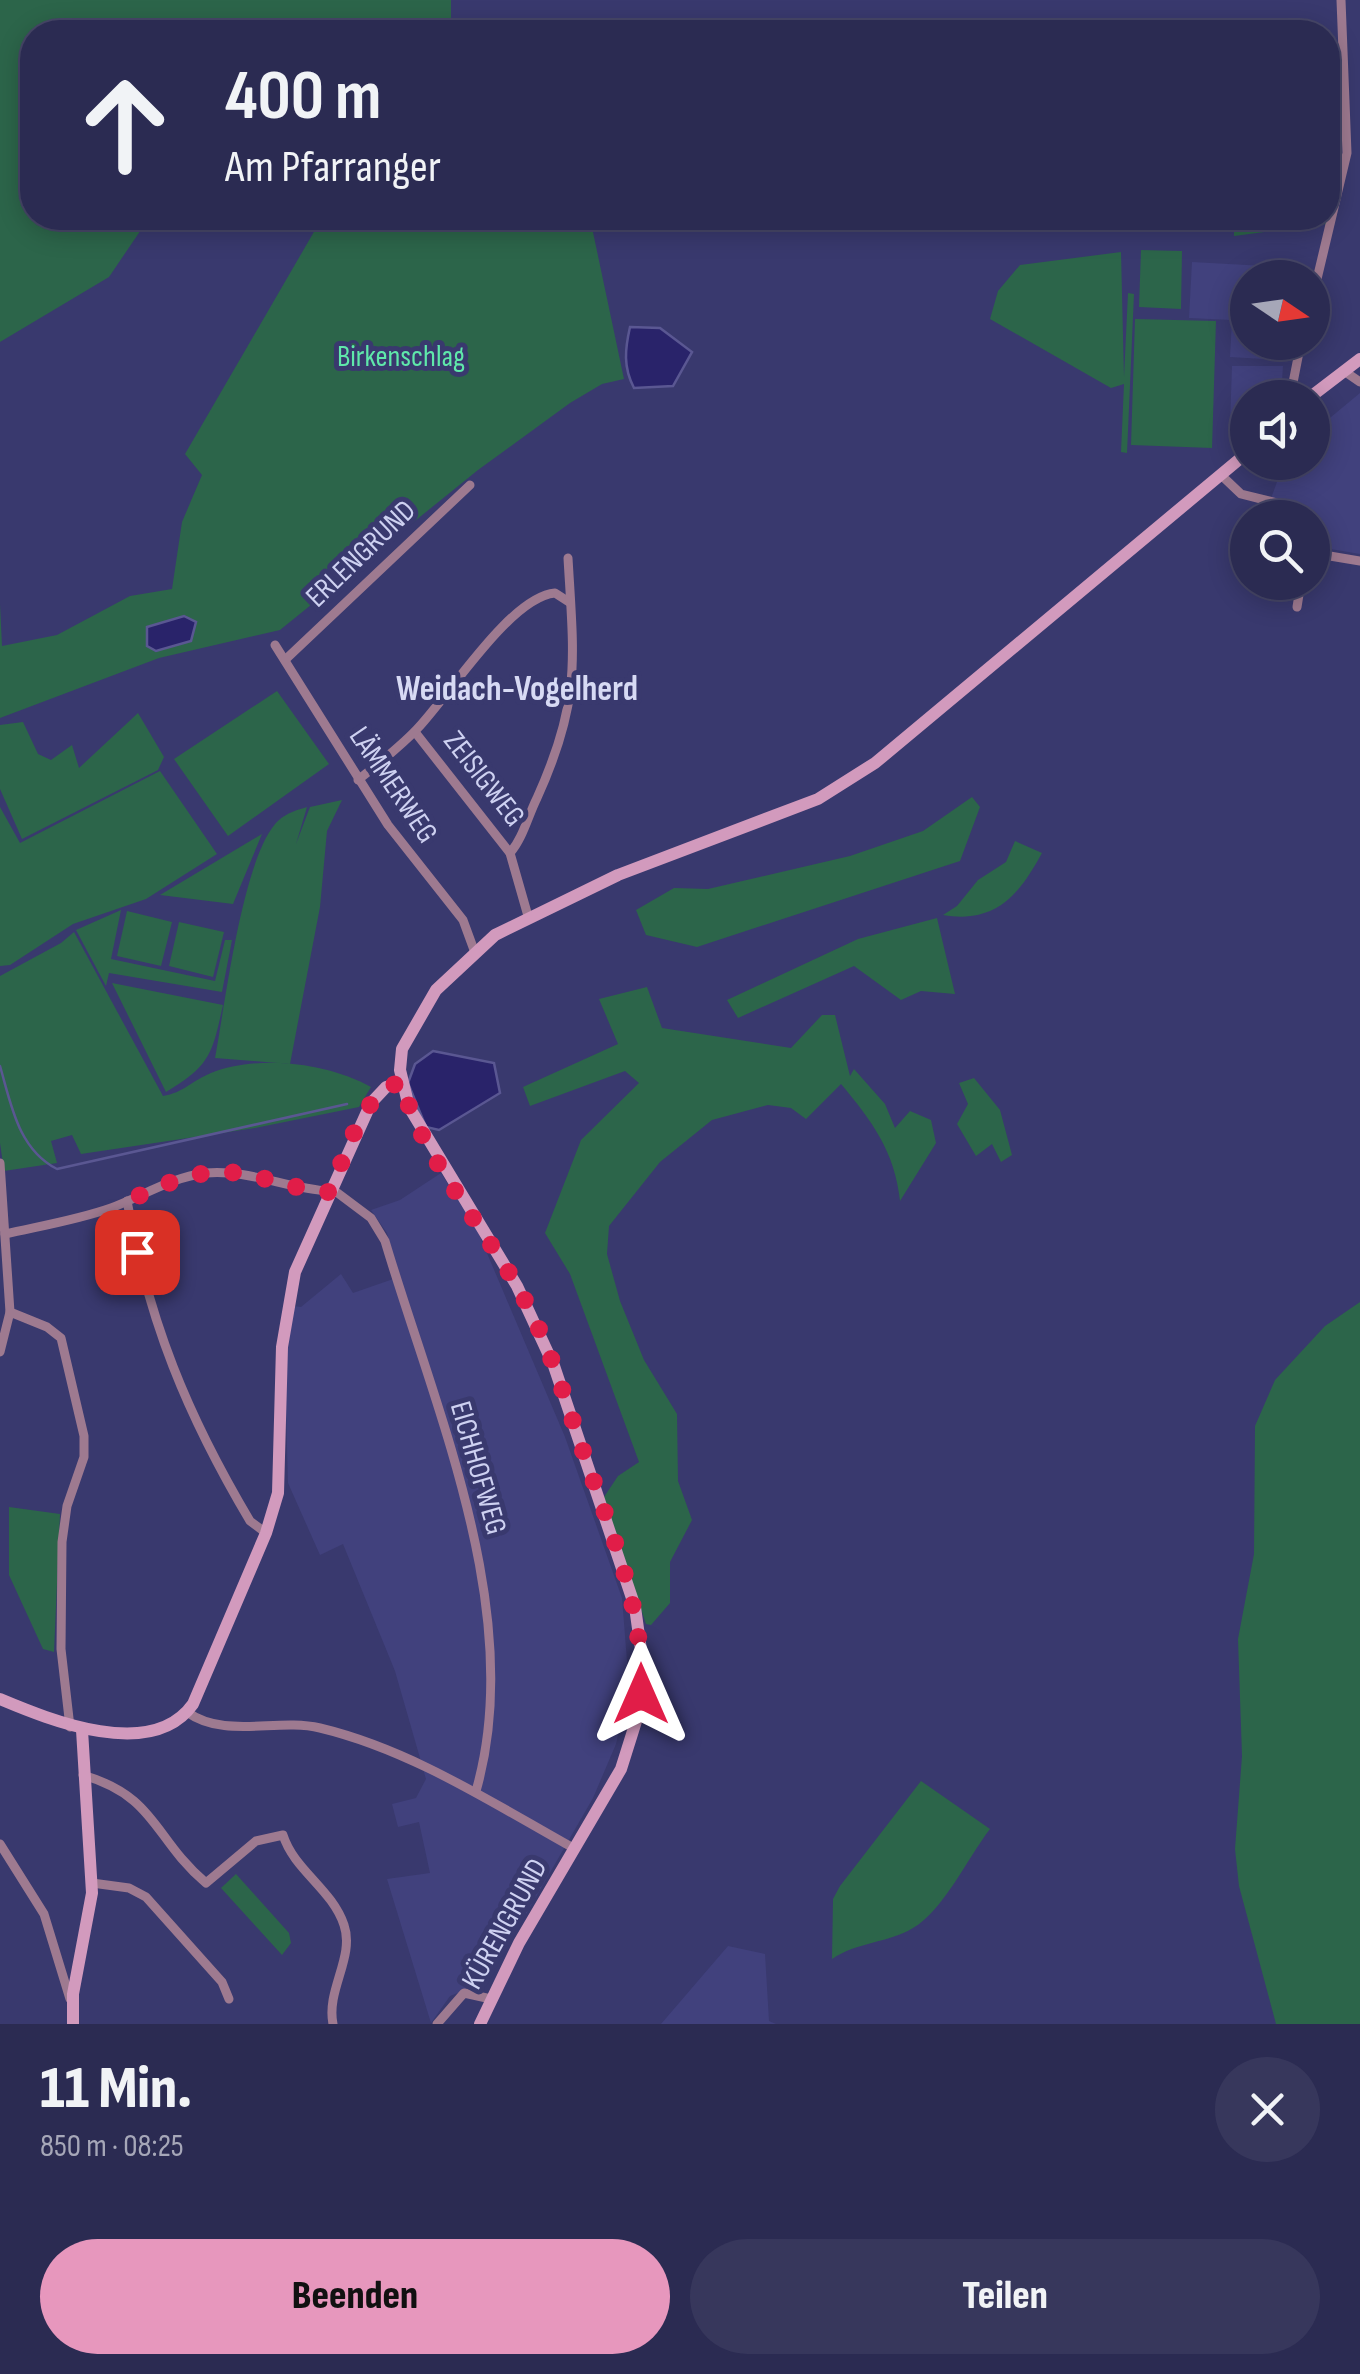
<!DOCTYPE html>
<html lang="de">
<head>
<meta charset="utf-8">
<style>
  body { margin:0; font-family:"Sofia Sans Condensed",sans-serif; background:#37375c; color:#f1f3f6; height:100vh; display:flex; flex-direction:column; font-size:38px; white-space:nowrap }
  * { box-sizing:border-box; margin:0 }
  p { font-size:32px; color:#a6a7b8 }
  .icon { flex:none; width:55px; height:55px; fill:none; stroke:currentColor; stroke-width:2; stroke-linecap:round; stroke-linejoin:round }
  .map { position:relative; height:2024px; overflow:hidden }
  .sheet { display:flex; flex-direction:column; background:#2b2b52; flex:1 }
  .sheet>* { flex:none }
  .hud { position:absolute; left:20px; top:20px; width:1320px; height:210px; border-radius:40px; box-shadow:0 5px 25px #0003,0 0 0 2px #474769; background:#2b2b52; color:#f1f3f6; overflow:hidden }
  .needle { width:65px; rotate:103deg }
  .controls { position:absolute; left:1230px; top:260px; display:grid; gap:20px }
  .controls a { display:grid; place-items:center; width:100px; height:100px; border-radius:50%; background:#2b2b52; box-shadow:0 5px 25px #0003,0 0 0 2px #474769; font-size:50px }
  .pin { position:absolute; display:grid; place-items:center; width:85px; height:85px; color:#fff; margin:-42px; border-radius:20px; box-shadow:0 5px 15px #0006 }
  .me { position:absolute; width:110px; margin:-55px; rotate:0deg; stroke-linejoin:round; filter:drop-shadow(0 0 8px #0008) }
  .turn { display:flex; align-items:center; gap:35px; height:210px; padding:0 40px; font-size:45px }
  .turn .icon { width:130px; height:130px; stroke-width:2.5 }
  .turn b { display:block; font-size:70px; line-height:85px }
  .round { display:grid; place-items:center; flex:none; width:105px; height:105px; border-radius:52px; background:#37375c }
  .headline { display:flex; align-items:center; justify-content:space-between; height:170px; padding:0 40px }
  h1 { font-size:60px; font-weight:800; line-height:75px }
  .action { display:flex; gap:20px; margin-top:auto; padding:20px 40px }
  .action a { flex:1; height:115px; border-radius:60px; background:#e797bd; color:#111; font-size:40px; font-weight:800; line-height:115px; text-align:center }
  .action a+a { background:#37375c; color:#f1f3f6 }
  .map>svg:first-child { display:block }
  .built { fill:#41417d }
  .green { fill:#2c654a }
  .water { fill:#29236a; stroke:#5a5792; stroke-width:2.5 }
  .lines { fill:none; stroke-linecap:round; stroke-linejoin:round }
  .stream { stroke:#5a5792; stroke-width:2.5 }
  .street { stroke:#9e7a90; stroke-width:9 }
  .secondary { stroke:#d29abd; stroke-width:12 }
  .route { stroke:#e11d48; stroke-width:18; stroke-dasharray:0 32.4 }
  .labels { text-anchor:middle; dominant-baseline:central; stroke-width:10; stroke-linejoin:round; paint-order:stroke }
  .park-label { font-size:30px; fill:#5fe8aa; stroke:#39396e }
  .street-label { font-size:30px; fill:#ced1f1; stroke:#39396e }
  .quarter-label { font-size:35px; font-weight:bold; fill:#d7daf4; stroke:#39396e }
</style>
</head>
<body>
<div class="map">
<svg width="1360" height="2024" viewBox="0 0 1360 2024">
  <rect width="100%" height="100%" fill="#39396e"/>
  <!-- built -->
  <g class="built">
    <polygon points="1192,262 1265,266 1264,277 1248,278 1248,342 1284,343 1283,360 1230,357 1232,320 1189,318"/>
    <polygon points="1232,366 1283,366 1281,397 1248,398 1247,426 1239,433 1230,425"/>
    <polygon points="1360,393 1360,554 1313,546 1312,518 1278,517 1277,511 1267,509 1284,463 1312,462 1313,432"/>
    <polygon points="441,1173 478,1232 565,1437 622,1598 629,1686 616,1744 593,1798 525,1916 473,1987 450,1996 431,2023 387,1879 430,1873 419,1822 398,1827 392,1804 416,1798 426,1779 395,1671 343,1544 320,1555 288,1483 285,1373 293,1306 301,1307 341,1274 353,1293 399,1277 387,1233 371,1210 400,1200"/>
    <polygon points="728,1946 765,1954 769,2021 776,2024 661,2024"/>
  </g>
  <!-- green -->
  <g class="green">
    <polygon points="0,0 451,0 451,32 32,32 32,218 149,218 109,277 0,342"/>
    <polygon points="322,218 590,218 624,379 602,384 570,403 478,470 280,630 159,658 0,718 0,604 2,646 57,635 130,596 172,589 182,522 202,475 185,454"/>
    <polygon points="1234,218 1327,218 1326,224 1234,236"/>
    <polygon points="1141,250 1182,251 1181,309 1139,307"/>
    <polygon points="1121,252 1124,377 1128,293 1134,294 1127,453 1121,452 1124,384 1111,388 990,319 998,291 1020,265"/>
    <polygon points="1135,319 1216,321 1212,448 1131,445"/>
    <polygon points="277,691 329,764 228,836 174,759"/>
    <polygon points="138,713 164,757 158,770 22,839 0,789 0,725 23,722 38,754 51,760 72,745 79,768"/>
    <polygon points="160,771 217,854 146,899 73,924 10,965 0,966 0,807 20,843"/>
    <polygon points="972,797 980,807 960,861 697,947 646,935 636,910 674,888 708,889 850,856 923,831"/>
    <path d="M342,800L327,831L320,907L290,1064L215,1058C225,1006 243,852 279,820C287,813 297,810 307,807L296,844L310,807Z"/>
    <polygon points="262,834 233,904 160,895"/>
    <path d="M1015,841L1042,853C1019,895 996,924 943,915L957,906L978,880L1006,862Z"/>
    <polygon points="121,910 111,959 215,981 225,940 232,940 222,992 109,973 106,986 76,930"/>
    <polygon points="127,911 172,922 161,966 117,956"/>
    <polygon points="937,918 955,994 921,991 901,1000 854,966 738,1018 727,1000 858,939"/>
    <polygon points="179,922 224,932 213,977 169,966"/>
    <path d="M74,932L163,1096C183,1093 193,1080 211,1073C258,1054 328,1063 371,1087L359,1107L255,1128L81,1154L72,1135L51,1141L57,1163L4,1171L0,1143V976L61,943Z"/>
    <path d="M112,983L223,1005C212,1054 211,1065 166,1092Z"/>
    <path d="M647,987L662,1028L791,1048L822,1015H835L850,1076L854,1069L885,1104L895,1128L910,1111L931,1120L936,1143L900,1201C895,1152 872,1121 841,1084L806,1119L791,1108L768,1105L712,1120L660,1162L609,1226L607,1254L620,1301L644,1360L677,1414L678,1481L692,1520L670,1562V1603L651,1625L646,1624L604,1497L618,1476L639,1462L570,1274L545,1233L581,1140L639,1083L625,1071L530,1106L523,1087L618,1044L599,999Z"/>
    <polygon points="974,1078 1000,1110 1012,1155 1001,1162 992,1144 976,1156 957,1124 968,1104 959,1083"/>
    <polygon points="1360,1302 1360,2024 1276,2024 1239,1886 1235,1849 1242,1756 1238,1639 1254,1554 1255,1426 1275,1380 1325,1326"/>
    <polygon points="9,1507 60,1514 54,1652 43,1649 9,1575"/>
    <path d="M921,1781L990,1829C967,1859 943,1911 913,1928C888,1943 857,1942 832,1959L833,1899L840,1886Z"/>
    <polygon points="236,1874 289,1933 291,1943 282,1955 221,1888"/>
  </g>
  <!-- water -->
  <g class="water">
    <path d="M630,327L660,328L692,352L673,386L634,388C623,367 625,349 630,327Z"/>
    <polygon points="184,616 196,622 191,641 156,651 147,646 147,627"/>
    <polygon points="433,1051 494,1063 500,1093 439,1130 426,1127 408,1083 415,1064"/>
  </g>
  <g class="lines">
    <!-- stream -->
    <path class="stream" d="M0,1066C11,1104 18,1149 57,1169L347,1104"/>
    <!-- street -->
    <g class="street">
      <polyline points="1312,300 1347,153 1341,0"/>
      <polyline points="1344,371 1360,382"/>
      <polyline points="1290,398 1301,342"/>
      <polyline points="1221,475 1241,494 1285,505"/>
      <polyline points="1312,553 1360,561"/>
      <polyline points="1297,607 1301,582"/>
      <polyline points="275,645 388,825 463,920 474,950"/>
      <polyline points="286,659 470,485"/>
      <polyline points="415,732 510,853 528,916"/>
      <path d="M358,780C378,764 399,748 417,729C449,696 510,597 555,593L569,602"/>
      <path d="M510,853C523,838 528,816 537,798C581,701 574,661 568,558"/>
      <polyline points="0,1163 10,1312 0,1352"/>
      <path d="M331,1188L371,1218L385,1241C435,1409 527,1615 476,1791"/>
      <path d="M127,1201C149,1322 187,1415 250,1521L266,1533"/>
      <path d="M5,1234C40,1226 77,1220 111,1208C143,1196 172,1177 206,1173C248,1169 288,1189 329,1191"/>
      <polyline points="10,1312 47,1327 61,1338 84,1436 84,1457 67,1506 62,1542 61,1649 70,1727"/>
      <path d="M187,1712C224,1739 277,1718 320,1728C412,1750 494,1804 575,1849"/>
      <path d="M83,1775C157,1797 153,1838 206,1883L256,1841L283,1835C294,1870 332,1889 344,1925C355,1957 326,1990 333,2024"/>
      <polyline points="0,1844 44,1914 70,1999"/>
      <polyline points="92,1883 129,1888 146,1897 222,1982 229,1999"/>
      <polyline points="437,2024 464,1993 491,1999"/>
    </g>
    <!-- secondary -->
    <g class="secondary">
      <polyline points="1309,398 1360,359"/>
      <path d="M0,1699C50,1720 152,1762 193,1704L266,1533L278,1493L282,1347L295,1272L371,1103L386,1087L401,1083"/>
      <polyline points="73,2024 73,1994 92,1893 82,1730"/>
      <polyline points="480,2024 519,1943 621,1769 638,1715 641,1650 635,1607 554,1366 517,1286 409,1107 400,1070 402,1049 436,990 495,935 618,875 818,799 875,763 1248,452"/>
    </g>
  </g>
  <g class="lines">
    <!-- route -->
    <path class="route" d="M137,1252L128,1201C159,1186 191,1171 227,1172C261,1174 293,1190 329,1192C346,1158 361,1091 402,1082C415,1146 485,1229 518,1288C548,1339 564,1396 583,1451C610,1530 645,1609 641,1694"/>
  </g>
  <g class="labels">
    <!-- park labels -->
    <g class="park-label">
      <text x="401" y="357">Birkenschlag</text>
    </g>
    <!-- street labels -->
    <g class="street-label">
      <text transform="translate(361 554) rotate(-44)">ERLENGRUND</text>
      <text transform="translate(484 779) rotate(52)">ZEISIGWEG</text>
      <text transform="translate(393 785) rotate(56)">LÄMMERWEG</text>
      <text transform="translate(478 1468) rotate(74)">EICHHOFWEG</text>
      <text transform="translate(505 1924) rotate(-61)">KÜRENGRUND</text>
    </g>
    <!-- quarter labels -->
    <g class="quarter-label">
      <text x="517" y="689">Weidach-Vogelherd</text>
    </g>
  </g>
</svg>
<div class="controls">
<a><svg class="needle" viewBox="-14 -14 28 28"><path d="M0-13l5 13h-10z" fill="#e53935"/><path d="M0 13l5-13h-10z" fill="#a6a7b8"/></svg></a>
<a><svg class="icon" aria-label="sound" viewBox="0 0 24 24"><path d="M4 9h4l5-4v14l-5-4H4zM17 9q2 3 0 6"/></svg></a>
<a><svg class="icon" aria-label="search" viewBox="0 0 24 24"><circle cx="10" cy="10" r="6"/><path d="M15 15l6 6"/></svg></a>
</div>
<div class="pin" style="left:137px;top:1252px;background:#d93025"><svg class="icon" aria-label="arrive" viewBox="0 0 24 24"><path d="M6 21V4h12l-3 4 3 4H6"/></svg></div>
<svg class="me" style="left:641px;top:1694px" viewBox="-20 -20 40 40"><path d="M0-17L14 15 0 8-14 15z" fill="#e11d48" stroke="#fff" stroke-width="4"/></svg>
<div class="hud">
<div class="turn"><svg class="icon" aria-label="ahead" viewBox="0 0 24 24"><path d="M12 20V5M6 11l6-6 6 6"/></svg><div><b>400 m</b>Am Pfarranger</div></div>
</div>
</div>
<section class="sheet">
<div class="headline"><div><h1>11 Min.</h1><p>850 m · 08:25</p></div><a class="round"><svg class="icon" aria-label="close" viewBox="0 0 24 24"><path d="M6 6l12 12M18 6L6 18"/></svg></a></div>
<div class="action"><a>Beenden</a><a>Teilen</a></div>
</section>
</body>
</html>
